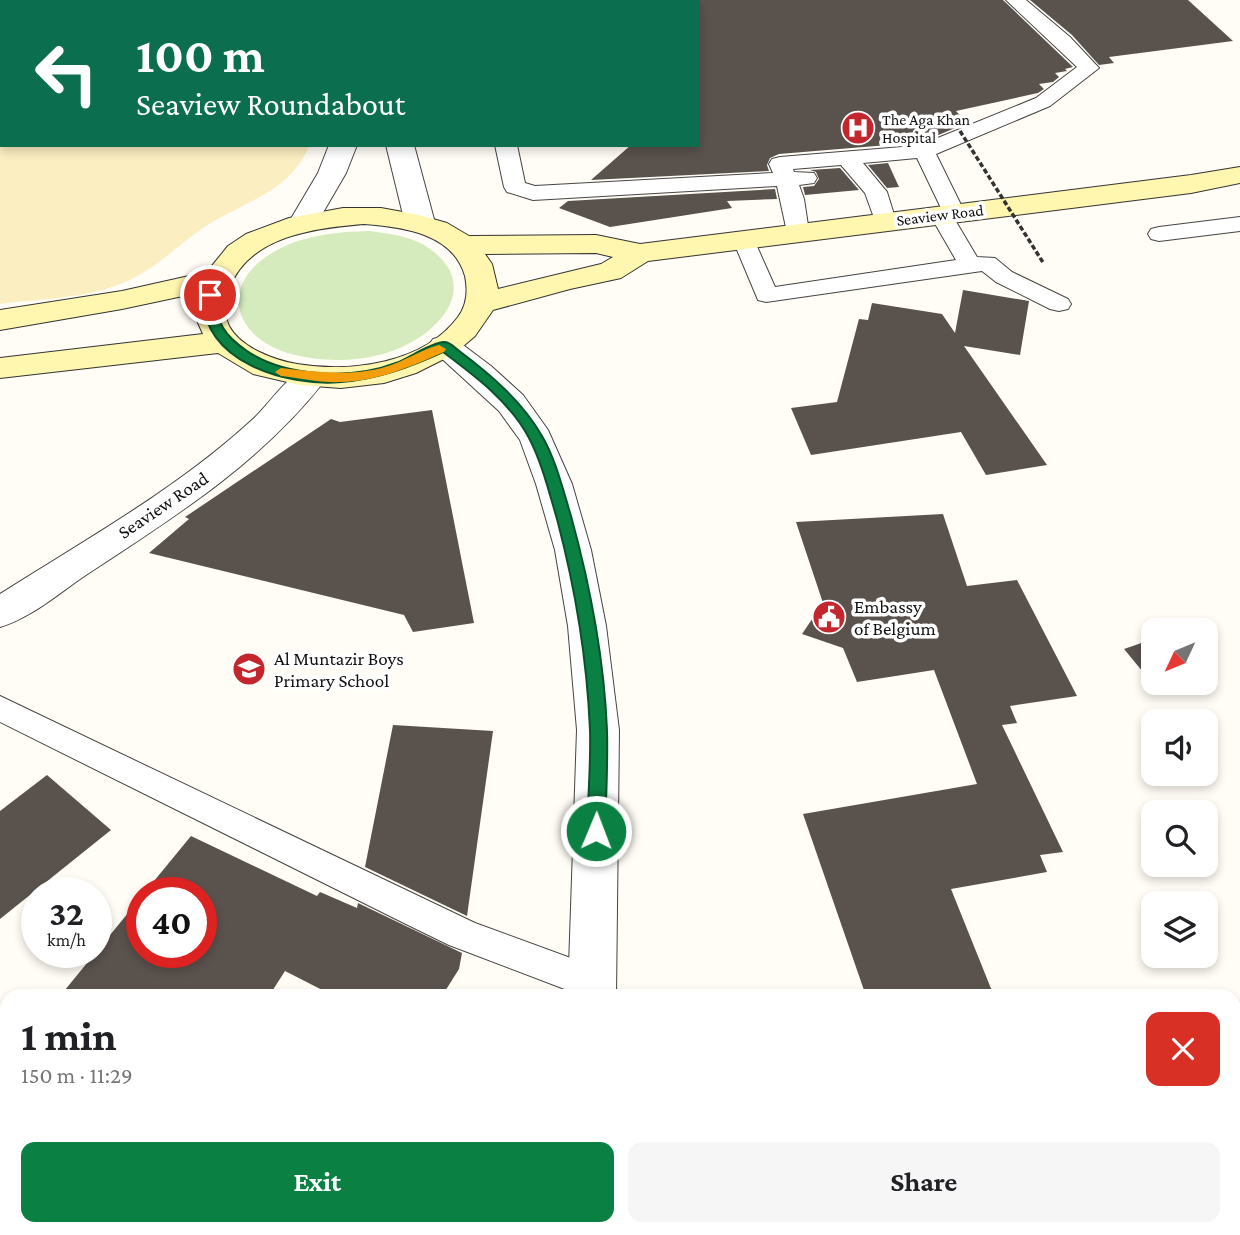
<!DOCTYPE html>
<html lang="en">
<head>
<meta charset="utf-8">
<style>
  body { margin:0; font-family:"Crimson Pro",serif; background:#f6f6f6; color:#202124; height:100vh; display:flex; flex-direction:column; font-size:26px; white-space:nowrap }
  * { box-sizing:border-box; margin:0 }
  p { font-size:23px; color:#757577 }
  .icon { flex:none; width:38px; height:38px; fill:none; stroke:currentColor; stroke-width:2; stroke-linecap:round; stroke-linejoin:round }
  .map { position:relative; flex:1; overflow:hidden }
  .side { position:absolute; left:0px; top:989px; width:1241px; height:247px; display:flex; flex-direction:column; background:#fff; border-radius:21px 21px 0 0; box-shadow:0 4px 10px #0003 }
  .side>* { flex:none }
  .banner { position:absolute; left:0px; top:0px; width:700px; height:147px; box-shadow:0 4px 10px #0003; background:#0b6e4f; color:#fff; overflow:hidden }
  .needle { width:46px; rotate:226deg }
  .buttons { position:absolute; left:1141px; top:618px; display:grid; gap:14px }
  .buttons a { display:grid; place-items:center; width:77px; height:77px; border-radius:14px; background:#fff; box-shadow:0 4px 10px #0003; font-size:35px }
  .speed { position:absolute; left:21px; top:877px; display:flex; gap:14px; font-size:35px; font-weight:700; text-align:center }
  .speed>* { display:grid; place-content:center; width:91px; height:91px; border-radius:50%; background:#fff; box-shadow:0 4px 10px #0003; line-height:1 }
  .speed small { font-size:18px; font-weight:400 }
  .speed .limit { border:10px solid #d22; background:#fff; color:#111 }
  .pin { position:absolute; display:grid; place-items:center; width:60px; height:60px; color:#fff; margin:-30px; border:4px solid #fff; border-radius:50%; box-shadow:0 2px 7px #0007 }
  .me { position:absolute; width:77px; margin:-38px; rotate:1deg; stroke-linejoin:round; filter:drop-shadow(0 0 5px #0008) }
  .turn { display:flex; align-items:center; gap:24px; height:147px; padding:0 21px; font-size:32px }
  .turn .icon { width:91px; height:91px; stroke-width:2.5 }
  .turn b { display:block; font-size:49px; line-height:60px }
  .round { display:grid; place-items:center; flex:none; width:74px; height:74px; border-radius:14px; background:#f6f6f6 }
  .headline { display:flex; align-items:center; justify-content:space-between; height:119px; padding:0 21px }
  h1 { font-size:42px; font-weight:700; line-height:52px }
  .cta { display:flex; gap:14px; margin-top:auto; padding:14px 21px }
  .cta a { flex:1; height:80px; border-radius:14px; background:#0b8043; color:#fff; font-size:28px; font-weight:700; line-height:80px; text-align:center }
  .cta a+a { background:#f6f6f6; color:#202124 }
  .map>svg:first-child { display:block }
  .green { fill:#d5ebbd }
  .sand { fill:#fbeec1 }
  .building { fill:#5a524d }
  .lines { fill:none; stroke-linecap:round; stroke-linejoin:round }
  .service-casing { stroke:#444; stroke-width:2 }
  .minor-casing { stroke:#444; stroke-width:2 }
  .tertiary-casing { stroke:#444; stroke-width:2 }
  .secondary-casing { stroke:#333; stroke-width:2 }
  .service { fill:#fff; fill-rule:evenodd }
  .minor { fill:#fff; fill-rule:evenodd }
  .tertiary { fill:#fff; fill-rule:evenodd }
  .secondary { fill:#fff6b0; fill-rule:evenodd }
  .path-bridge { stroke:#333; stroke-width:3.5; stroke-dasharray:5 2.5; stroke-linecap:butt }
  .route { fill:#0b8043; stroke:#07532c; stroke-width:2 }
  .slow { fill:#f59e0b }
  .labels { text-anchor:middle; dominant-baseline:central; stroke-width:7; stroke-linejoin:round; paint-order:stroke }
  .far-poi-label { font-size:16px; fill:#111; stroke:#fff; text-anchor:start }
  .far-street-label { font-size:16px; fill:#111; stroke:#fff }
  .street-label { font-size:19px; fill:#111; stroke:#fff }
  .poi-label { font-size:19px; fill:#111; stroke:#fff; text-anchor:start }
</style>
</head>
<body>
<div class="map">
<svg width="1240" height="1235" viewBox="0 0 1240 1235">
  <rect width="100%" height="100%" fill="#fffdf5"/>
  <!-- green -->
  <path class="green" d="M369,231C390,234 413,236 430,249C475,281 449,322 410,343C376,362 329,364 291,354C235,339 217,286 272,253C302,235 336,232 369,231Z"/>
  <!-- sand -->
  <path class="sand" d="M0,0H325L2,2V145H310C304,157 298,167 289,176C266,198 233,209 206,226C173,248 152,274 112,287C77,299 37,299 0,304Z"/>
  <!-- building -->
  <g class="building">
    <polygon points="698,0 1003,0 1073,67 1065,69 1067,71 1055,73 1059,77 1053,82 1039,84 1044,89 1038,93 956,111 967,123 929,139 920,133 911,133 906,135 900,144 779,154 770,158 767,165 769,171 591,180 631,145 698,145"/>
    <polygon points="1030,0 1188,0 1233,41 1109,57 1114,63 1099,65 1072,35"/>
    <polygon points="888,163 899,187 887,188 868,165"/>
    <polygon points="840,168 859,190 805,195 803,187 814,186 819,179 816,172 810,170"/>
    <polygon points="775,189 777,199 727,201 732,208 610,227 559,208 568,201"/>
    <polygon points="963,290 1029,301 1020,355 964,346 1047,465 986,475 961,432 811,455 791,408 837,402 859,319 868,320 872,303 942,314 955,333"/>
    <polygon points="432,410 474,623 413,632 404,615 149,553 189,519 185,517 331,419 340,422"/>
    <polygon points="943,514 967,586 1017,580 1077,696 1010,706 1017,723 1002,725 1063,852 1040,855 1047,872 951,889 994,996 866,996 803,814 977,784 934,670 857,682 843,648 802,634 823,603 796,522"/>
    <polygon points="1153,639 1153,682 1198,682 1162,695 1124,649"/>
    <polygon points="393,725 493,731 467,916 365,867"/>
    <polygon points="47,775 111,830 0,919 0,811"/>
    <polygon points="191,836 317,896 320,892 357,908 358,903 462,953 459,969 442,996 334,996 285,971 269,996 60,996 142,896 142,952 201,952 201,892 145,892"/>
  </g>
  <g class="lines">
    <defs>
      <g id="service">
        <rect x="470" y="0" width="18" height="2"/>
        <path d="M1006,0H1026L1070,37L1099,68L1050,106L936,154L965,213L962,218L955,220L977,257L995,258L1012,272L1068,299L1071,304L1068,309L1059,311L1050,309L996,282L982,271L766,302L758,300L732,238L735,233H751L775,287L956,260L930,215L933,210L941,208L917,158L863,163L887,192L896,221L893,226H877L865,193L841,165L793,169L794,172L814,173L817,178L814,183L799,185L804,199L809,232L806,237H790L787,232L777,186L533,200L507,192L504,187L495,145H517L525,183L535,186L773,173L769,164L772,159L780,157L902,147L908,136C917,134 922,135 928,142L1036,98L1077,67Z"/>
        <polygon points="1240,217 1240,231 1159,241 1151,239 1148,234 1151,229 1159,227"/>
        <polygon points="0,696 475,923 606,971 611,983 606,995 583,996 449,945 406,924 0,722"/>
      </g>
      <path id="minor" d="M310,367L322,370L326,377L322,384C258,465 171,519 86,575C59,593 31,618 0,627V594C85,540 177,489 252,420C269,405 289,372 310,367Z"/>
      <g id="tertiary">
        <rect x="347" y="0" width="24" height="2"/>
        <rect x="387" y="0" width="24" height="2"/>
        <polygon points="329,145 357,145 346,173 314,228 304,231 294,228 289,222 318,173"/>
        <polygon points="386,145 414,145 435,223 430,229 420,232 410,229 405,223"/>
        <polygon points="444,336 455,339 491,366 523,395 548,430 572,484 591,550 606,626 619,730 616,996 568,996 577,730 568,626 555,550 536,484 520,440 499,411 428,346 433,339"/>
        <polygon points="555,1228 607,1228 606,1235 554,1235"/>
      </g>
      <path id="secondary" d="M1240,167V183L1191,193L648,261L621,278L570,289L493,310L475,336L454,354L416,373L384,383L341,388L300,385L253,374L218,353L0,378V358L203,334L195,316L197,293L122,309L0,330V310L122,291L207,272L228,246L246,234L289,218L343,208H381L419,215L447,223L469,236L596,235L640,244L1191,175ZM364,224C402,227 453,233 465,276C468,290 467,305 458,317C423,364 350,373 297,364C274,360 241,348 229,326C224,315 225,300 229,289C248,236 315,228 364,224ZM596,253L613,257L601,264L498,289L492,264L485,254Z"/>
    </defs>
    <!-- service casing -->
    <use href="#service" class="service-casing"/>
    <!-- minor casing -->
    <use href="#minor" class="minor-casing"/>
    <!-- tertiary casing -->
    <use href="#tertiary" class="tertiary-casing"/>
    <!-- secondary casing -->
    <use href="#secondary" class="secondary-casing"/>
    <!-- service -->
    <use href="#service" class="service"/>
    <!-- minor -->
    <use href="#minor" class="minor"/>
    <!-- tertiary -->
    <use href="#tertiary" class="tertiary"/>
    <!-- secondary -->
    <use href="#secondary" class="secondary"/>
    <!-- path-bridge -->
    <polyline class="path-bridge" points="960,131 1044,264"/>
  </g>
  <!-- route -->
  <path class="route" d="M210,292L217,295C215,323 225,336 247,351C286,377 352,380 396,363C410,358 429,343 444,342C450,342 454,347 458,350C490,374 522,401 542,436C556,460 563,490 571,516C590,585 604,658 607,730C608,763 606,798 605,831L602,836L596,838L590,836L587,831C588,797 591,763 590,730C587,659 575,587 557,519C549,492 542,463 529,438C510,402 475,376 443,352C410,367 378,379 341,382C287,387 199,361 204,295Z"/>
  <!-- slow -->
  <path class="slow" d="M439,345L446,349L444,352C410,367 378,381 341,382C321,383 301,378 281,376L275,372L281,368C319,372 357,378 394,364C409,358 424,349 439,345Z"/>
  <!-- icons -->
  <defs>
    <symbol id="hospital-disc" viewBox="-11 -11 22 22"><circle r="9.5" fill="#c4262e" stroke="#fff"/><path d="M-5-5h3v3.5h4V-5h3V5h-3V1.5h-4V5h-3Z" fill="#fff"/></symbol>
    <symbol id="civic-disc" viewBox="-11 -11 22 22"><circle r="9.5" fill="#c4262e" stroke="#fff"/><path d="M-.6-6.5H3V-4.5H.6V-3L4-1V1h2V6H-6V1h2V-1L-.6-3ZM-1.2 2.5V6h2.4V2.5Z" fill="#fff"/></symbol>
    <symbol id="school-disc" viewBox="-11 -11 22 22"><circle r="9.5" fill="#c4262e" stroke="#fff"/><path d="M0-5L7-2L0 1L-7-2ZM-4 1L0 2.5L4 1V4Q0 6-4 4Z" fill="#fff"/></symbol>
  </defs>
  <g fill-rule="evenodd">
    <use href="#hospital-disc" x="839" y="109" width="38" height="38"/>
    <use href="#civic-disc" x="810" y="598" width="38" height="38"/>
    <use href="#school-disc" x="230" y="650" width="38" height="38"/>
  </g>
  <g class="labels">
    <!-- far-poi labels -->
    <g class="far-poi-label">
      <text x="882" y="119">The Aga Khan<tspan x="882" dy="18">Hospital</tspan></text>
    </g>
    <!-- far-street labels -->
    <g class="far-street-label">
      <text transform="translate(940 215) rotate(-7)">Seaview Road</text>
    </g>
    <!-- street labels -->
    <g class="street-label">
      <text transform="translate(163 505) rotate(-34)">Seaview Road</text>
    </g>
    <!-- poi labels -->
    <g class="poi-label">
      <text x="854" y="606">Embassy<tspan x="854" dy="22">of Belgium</tspan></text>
      <text x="274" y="658">Al Muntazir Boys<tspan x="274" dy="22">Primary School</tspan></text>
    </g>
  </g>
</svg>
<div class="buttons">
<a><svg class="needle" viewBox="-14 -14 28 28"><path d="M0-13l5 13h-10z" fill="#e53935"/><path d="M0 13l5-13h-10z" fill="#757577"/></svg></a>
<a><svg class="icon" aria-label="sound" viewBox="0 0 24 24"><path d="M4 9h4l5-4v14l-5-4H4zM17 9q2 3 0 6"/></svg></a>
<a><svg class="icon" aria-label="search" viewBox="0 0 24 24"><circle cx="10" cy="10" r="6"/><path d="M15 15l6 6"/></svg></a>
<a><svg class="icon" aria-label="layers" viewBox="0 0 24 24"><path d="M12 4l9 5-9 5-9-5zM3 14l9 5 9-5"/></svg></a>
</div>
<div class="speed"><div>32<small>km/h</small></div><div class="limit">40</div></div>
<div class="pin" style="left:210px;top:295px;background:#d93025"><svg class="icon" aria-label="arrive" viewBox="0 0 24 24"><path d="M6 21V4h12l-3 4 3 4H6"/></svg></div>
<svg class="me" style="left:596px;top:831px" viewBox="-20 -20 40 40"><circle r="17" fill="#0b8043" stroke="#fff" stroke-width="3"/><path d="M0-11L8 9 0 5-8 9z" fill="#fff"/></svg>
<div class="banner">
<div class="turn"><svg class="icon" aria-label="left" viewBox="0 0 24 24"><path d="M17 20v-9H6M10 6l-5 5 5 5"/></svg><div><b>100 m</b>Seaview Roundabout</div></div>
</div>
<section class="side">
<div class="headline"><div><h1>1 min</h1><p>150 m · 11:29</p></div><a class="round" style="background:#d93025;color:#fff"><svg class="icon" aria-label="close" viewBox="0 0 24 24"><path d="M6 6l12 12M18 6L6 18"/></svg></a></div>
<div class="cta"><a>Exit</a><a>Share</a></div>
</section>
</div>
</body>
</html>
